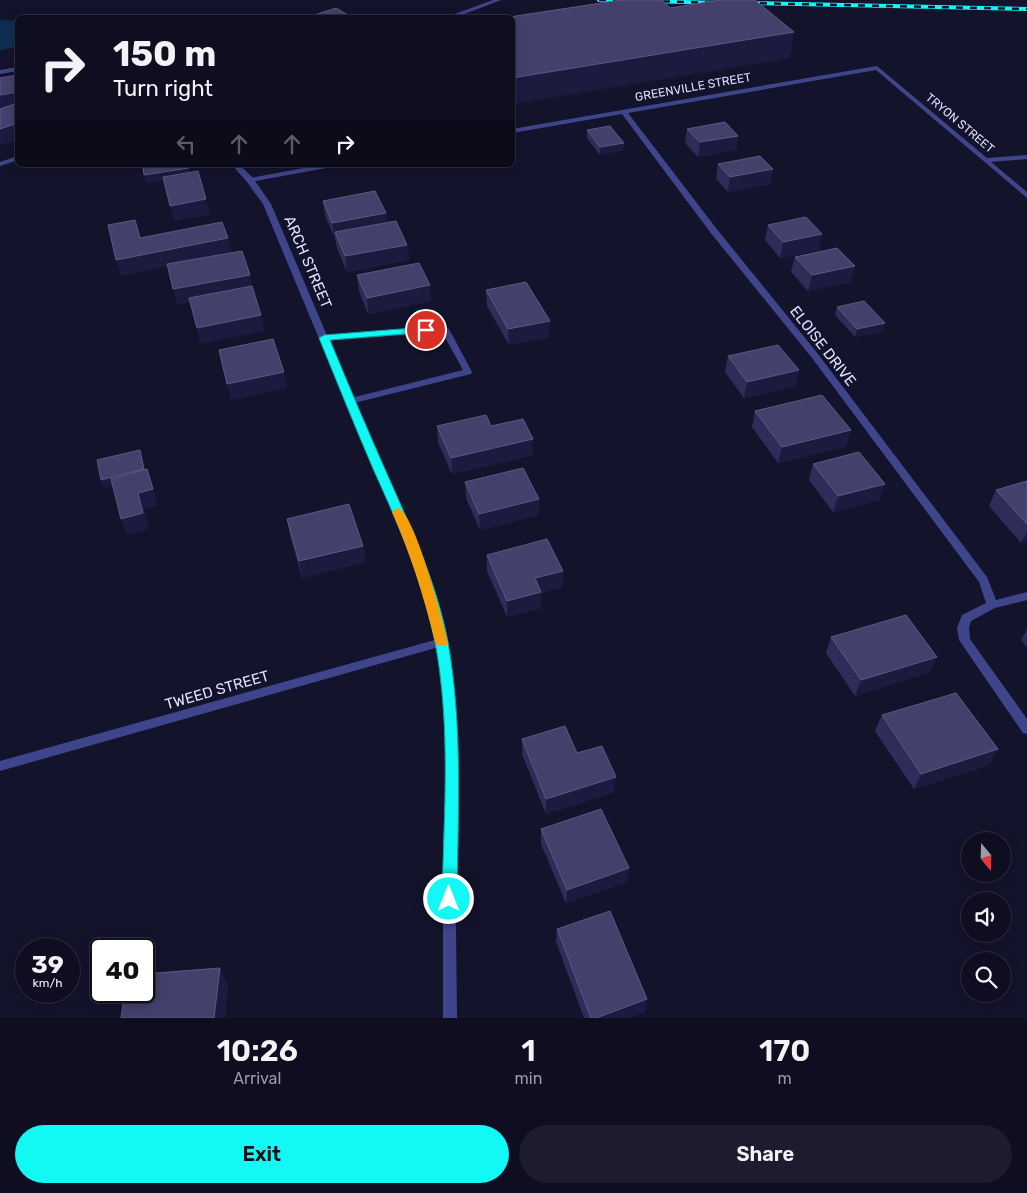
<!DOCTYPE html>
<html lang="en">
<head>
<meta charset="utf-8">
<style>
  body { margin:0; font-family:Rubik,sans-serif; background:#1d1c2e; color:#f1f3f6; height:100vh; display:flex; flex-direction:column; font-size:19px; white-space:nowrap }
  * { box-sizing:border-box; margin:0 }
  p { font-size:16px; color:#9b9ca5 }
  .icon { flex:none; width:28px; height:28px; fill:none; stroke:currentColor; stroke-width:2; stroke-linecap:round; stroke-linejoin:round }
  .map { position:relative; height:1018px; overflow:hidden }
  .panel { display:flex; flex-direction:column; background:#0f0e21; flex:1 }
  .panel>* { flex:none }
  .banner { position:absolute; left:15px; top:15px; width:500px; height:152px; border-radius:8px; box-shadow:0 2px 12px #0003,0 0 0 1px #2f2e3f; background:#0f0e21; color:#f1f3f6; overflow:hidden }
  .needle { width:32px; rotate:161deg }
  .fabs { position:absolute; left:961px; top:832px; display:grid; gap:10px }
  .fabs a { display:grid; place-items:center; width:50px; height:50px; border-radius:50%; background:#0f0e21; box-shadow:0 2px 12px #0003,0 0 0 1px #2f2e3f; font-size:25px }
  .speed { position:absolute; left:15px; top:938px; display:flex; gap:10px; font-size:25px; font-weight:700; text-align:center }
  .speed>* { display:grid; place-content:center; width:65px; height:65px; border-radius:50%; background:#0f0e21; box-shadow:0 2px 12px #0003,0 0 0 1px #2f2e3f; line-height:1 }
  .speed small { font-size:12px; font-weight:400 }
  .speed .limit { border:2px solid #111; border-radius:8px; background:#fff; color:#111 }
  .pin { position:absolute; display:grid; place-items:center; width:42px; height:42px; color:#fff; margin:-21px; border:2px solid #fff; border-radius:50%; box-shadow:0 1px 5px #0007 }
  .me { position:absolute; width:55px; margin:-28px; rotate:0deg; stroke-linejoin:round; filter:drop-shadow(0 0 4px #0008) }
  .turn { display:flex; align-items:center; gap:18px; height:105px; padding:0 15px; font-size:22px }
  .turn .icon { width:65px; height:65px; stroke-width:2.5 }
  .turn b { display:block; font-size:35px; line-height:42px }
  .lanes { display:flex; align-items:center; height:48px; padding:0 15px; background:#0003; justify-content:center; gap:25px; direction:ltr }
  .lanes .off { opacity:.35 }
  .eta { display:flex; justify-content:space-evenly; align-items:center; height:85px; text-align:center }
  .eta b { font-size:30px; font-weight:600; line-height:35px }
  .action { display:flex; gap:10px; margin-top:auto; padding:10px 15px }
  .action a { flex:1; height:58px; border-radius:30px; background:#11f8f5; color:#111; font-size:20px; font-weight:600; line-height:58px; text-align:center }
  .action a+a { background:#1d1c2e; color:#f1f3f6 }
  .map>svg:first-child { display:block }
  .water { fill:#0f2e4f }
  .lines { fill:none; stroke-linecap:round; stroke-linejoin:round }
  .service { fill:#3f458a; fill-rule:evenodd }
  .minor { fill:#3f458a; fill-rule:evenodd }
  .tertiary { fill:#3f458a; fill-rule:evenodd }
  .rail-casing { stroke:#11f8f5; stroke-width:4 }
  .rail { stroke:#14132c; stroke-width:2.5; stroke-dasharray:7; stroke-linecap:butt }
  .wall { fill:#302c59 }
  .shaded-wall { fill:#1d1a40 }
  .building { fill:#43406b; stroke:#5b5982 }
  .route { fill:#11f8f5; stroke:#0ba19f }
  .slow { fill:#f59e0b }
  .labels { text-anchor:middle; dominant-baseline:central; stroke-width:5; stroke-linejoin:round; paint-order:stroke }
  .far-street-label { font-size:12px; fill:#dfdffe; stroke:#14132c }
  .street-label { font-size:15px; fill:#dfdffe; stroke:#14132c }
</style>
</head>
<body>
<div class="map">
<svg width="1027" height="1018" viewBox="0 0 1027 1018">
  <rect width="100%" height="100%" fill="#14132c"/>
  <!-- water -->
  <polygon class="water" points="0,20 17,21 17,47 0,50"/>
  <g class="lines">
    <!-- service -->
    <polygon class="service" points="445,326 449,329 472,372 471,374 350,404 347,403 345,401 347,399 463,370 442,332 324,341 320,338 324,335"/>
    <!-- minor -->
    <g class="minor">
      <polygon points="877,66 987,158 1027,155 1027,159 991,162 1027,192 1027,198 876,70 628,113 716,228 818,354 987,577 996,600 1027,592 1027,600 995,608 971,621 969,628 970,639 1027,719 1027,734 1023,733 959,640 957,628 962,615 986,603 979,582 812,358 710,232 622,114 512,133 512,129"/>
      <polygon points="18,67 18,71 0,74 0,70"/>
      <polygon points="320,165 336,165 332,167 250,182 246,180 250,178"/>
      <polygon points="442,638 446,639 448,642 446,645 0,771 0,761"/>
    </g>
    <!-- tertiary -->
    <g class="tertiary">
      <polygon points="493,0 501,0 454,18 444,18"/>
      <polygon points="18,156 18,160 0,166 0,162"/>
      <polygon points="232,165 240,165 253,178 271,204 360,413 419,547 434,593 448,642 458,734 458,784 455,839 457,1018 443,1018 443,839 446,784 446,734 436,642 424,593 409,547 350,413 263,204 247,182"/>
    </g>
    <defs>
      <g id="rail">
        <polyline points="599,0 631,1"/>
        <polyline points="649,1 719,3"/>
        <polyline points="746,3 1027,9"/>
      </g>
    </defs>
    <!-- rail casing -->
    <use href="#rail" class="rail-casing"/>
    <!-- rail -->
    <use href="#rail" class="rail"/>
  </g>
  <!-- wall -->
  <g class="wall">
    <polygon points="687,129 738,136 736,150 698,157 685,143"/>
    <polygon points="587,130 624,143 623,150 600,155 587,138"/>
    <polygon points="718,164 773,169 770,184 728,192 716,179"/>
    <polygon points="323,201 386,213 387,223 407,245 409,260 347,272 337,248 335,238 325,216"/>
    <polygon points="768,225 819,250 780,258 765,240"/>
    <polygon points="795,257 851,282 808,291 791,272"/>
    <polygon points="357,275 431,301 368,314 359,291"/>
    <polygon points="486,290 549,337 509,345 487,306"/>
    <polygon points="837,307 883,331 855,337 835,315"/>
    <polygon points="728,356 796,386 744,398 725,372"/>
    <polygon points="755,411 851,430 846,446 778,463 752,427"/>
    <polygon points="437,426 491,426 533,455 452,474 438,443"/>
    <polygon points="813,464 885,484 879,500 833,512 809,480"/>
    <polygon points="1027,481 1027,541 1021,543 989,506 996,490"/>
    <polygon points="465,482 539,499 538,515 480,530 466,498"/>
    <polygon points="287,519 363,546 365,562 302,578 290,535"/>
    <polygon points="487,555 563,571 562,587 541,593 541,608 507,617 487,571"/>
    <polygon points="1027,629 1027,647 1021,640"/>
    <polygon points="831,637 930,672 855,696 826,653"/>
    <polygon points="882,715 998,749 989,765 914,789 875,731"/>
    <polygon points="522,739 577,753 614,792 546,814 522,754"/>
    <polygon points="541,829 627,882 566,903 541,844"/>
    <polygon points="557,929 647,999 645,1012 628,1018 584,1018 556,942"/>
  </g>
  <!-- shaded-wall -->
  <g class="shaded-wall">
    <polygon points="794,32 790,58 512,104 512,78"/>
    <polygon points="18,92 18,107 0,111 0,95"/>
    <polygon points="18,123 18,140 0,145 0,129"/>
    <polygon points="738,136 736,150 698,157 700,142"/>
    <polygon points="624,143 623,150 600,155 600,147"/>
    <polygon points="146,165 156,165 147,169"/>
    <polygon points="189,168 190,176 146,183 144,175"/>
    <polygon points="773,169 770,184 728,192 730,177"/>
    <polygon points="206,199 210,215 174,221 170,206"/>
    <polygon points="386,213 387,229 335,232 335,238 332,223"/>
    <polygon points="822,234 819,250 780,258 783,242"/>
    <polygon points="228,238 232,253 121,276 116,260"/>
    <polygon points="407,245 409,260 347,272 345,256"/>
    <polygon points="855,266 851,282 808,291 812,275"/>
    <polygon points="250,275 253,290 177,305 173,289"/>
    <polygon points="430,285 431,301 368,314 367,298"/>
    <polygon points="261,315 264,331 200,344 197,328"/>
    <polygon points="550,321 549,337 509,345 508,329"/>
    <polygon points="885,323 883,331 855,337 857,329"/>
    <polygon points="799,370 796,386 744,398 747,382"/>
    <polygon points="284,372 287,388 231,400 227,384"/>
    <polygon points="851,430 846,446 778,463 782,447"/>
    <polygon points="533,439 533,455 452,474 451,458"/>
    <polygon points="140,450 147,477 104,488 101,480"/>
    <polygon points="147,469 158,505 144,509 149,529 127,535 121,519 138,493"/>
    <polygon points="885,484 879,500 833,512 838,496"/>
    <polygon points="539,499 538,515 480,530 479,514"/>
    <polygon points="1027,531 1027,541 1021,543"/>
    <polygon points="363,546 365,562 302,578 299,561"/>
    <polygon points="563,571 562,587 541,593 541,608 507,617 507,601 535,578"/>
    <polygon points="937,657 930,672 855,696 861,680"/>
    <polygon points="998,749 989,765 914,789 921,774"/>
    <polygon points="616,777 614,792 546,814 546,799"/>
    <polygon points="629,868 627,882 566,903 567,890"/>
    <polygon points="220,968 228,987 225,1018 214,1018"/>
    <polygon points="647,999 645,1012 628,1018 596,1018"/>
  </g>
  <!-- building -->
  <g class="building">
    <polygon points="621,0 662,0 670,8 720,0 755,0 794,32 512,78 512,18 503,18"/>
    <polygon points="336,8 353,18 305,18"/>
    <polygon points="18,75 18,92 0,95 0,78"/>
    <polygon points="18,103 18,123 0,129 0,109"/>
    <polygon points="725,122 738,136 700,142 687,129"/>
    <polygon points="610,126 624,143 600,147 587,130"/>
    <polygon points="760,156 773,169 730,177 718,164"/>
    <polygon points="159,165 188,165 189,168 144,175 143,168"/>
    <polygon points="198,171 206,199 170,206 163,177"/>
    <polygon points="375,191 386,213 332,223 323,201"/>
    <polygon points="806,217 822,234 783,242 768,225"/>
    <polygon points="135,220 140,238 222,222 228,238 116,260 108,225"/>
    <polygon points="396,221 407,245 345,256 335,232"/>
    <polygon points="837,248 855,266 812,275 795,257"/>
    <polygon points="242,251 250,275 173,289 167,264"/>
    <polygon points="419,263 430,285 367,298 357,275"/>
    <polygon points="526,282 550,321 508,329 486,290"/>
    <polygon points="252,286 261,315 197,328 189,298"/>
    <polygon points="864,301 885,323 857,329 837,307"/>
    <polygon points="273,339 284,372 227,384 219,350"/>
    <polygon points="778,345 799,370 747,382 728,356"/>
    <polygon points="822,395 851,430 782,447 755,411"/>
    <polygon points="486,415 491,426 523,419 533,439 451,458 437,426"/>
    <polygon points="140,450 144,469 101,480 97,460"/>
    <polygon points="859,452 885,484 838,496 813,464"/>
    <polygon points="523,468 539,499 479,514 465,482"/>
    <polygon points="147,469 153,489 138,493 143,513 121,519 111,479"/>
    <polygon points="1027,481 1027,524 996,490"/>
    <polygon points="349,504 363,546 299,561 287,519"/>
    <polygon points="547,539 563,571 535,578 541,592 507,601 487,555"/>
    <polygon points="906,615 937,657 861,680 831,637"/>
    <polygon points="956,693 998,749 921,774 882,715"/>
    <polygon points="565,726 577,753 602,746 616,777 546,799 522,739"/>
    <polygon points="601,809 629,868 567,890 541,829"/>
    <polygon points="610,911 647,999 596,1018 591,1018 557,929"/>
    <polygon points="220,968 214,1018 121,1018 125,991 144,991 144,974"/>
  </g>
  <!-- route -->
  <path class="route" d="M426,327L431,330L429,332L330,340C349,386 368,431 388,476C412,530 437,584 448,642C463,727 458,813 457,899L455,904L449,906L444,904L442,899C444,813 451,726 435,642C424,582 399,526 374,471C355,427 337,382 319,338L324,335Z"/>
  <!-- slow -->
  <path class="slow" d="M398,508C415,513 443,622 448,642L446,646H437L435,642C424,597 411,555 392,512Z"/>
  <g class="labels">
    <!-- far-street labels -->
    <g class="far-street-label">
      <text transform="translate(693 87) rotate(-10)">GREENVILLE STREET</text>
      <text transform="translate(960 123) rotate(40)">TRYON STREET</text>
    </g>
    <!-- street labels -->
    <g class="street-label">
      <text transform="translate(308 262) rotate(67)">ARCH STREET</text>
      <text transform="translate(823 346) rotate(52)">ELOISE DRIVE</text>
      <text transform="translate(217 690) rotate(-16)">TWEED STREET</text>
    </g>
  </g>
</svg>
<div class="fabs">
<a><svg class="needle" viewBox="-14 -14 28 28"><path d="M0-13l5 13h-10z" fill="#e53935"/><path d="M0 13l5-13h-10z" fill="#9b9ca5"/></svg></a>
<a><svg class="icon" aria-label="sound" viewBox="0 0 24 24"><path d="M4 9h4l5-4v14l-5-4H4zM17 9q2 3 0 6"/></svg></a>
<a><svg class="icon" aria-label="search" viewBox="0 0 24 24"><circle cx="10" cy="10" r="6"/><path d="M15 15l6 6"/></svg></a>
</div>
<div class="speed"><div>39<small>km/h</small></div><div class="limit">40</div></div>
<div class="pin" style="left:426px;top:330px;background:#d93025"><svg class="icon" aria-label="arrive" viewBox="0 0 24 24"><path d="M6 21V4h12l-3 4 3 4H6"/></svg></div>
<svg class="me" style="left:449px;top:899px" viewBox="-20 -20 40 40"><circle r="17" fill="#11f8f5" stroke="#fff" stroke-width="3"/><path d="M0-11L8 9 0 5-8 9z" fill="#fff"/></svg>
<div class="banner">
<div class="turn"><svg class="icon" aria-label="right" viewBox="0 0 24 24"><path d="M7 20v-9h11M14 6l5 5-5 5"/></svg><div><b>150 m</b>Turn right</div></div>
<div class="lanes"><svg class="icon off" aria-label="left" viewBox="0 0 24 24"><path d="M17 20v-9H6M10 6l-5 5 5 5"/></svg><svg class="icon off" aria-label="ahead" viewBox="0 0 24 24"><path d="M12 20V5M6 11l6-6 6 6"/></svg><svg class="icon off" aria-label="ahead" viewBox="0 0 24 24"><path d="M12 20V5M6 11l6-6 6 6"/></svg><svg class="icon" aria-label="right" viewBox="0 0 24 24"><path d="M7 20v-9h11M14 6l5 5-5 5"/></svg></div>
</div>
</div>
<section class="panel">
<div class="eta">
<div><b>10:26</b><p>Arrival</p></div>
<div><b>1</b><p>min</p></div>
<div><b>170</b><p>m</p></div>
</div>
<div class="action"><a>Exit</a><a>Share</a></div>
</section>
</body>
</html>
